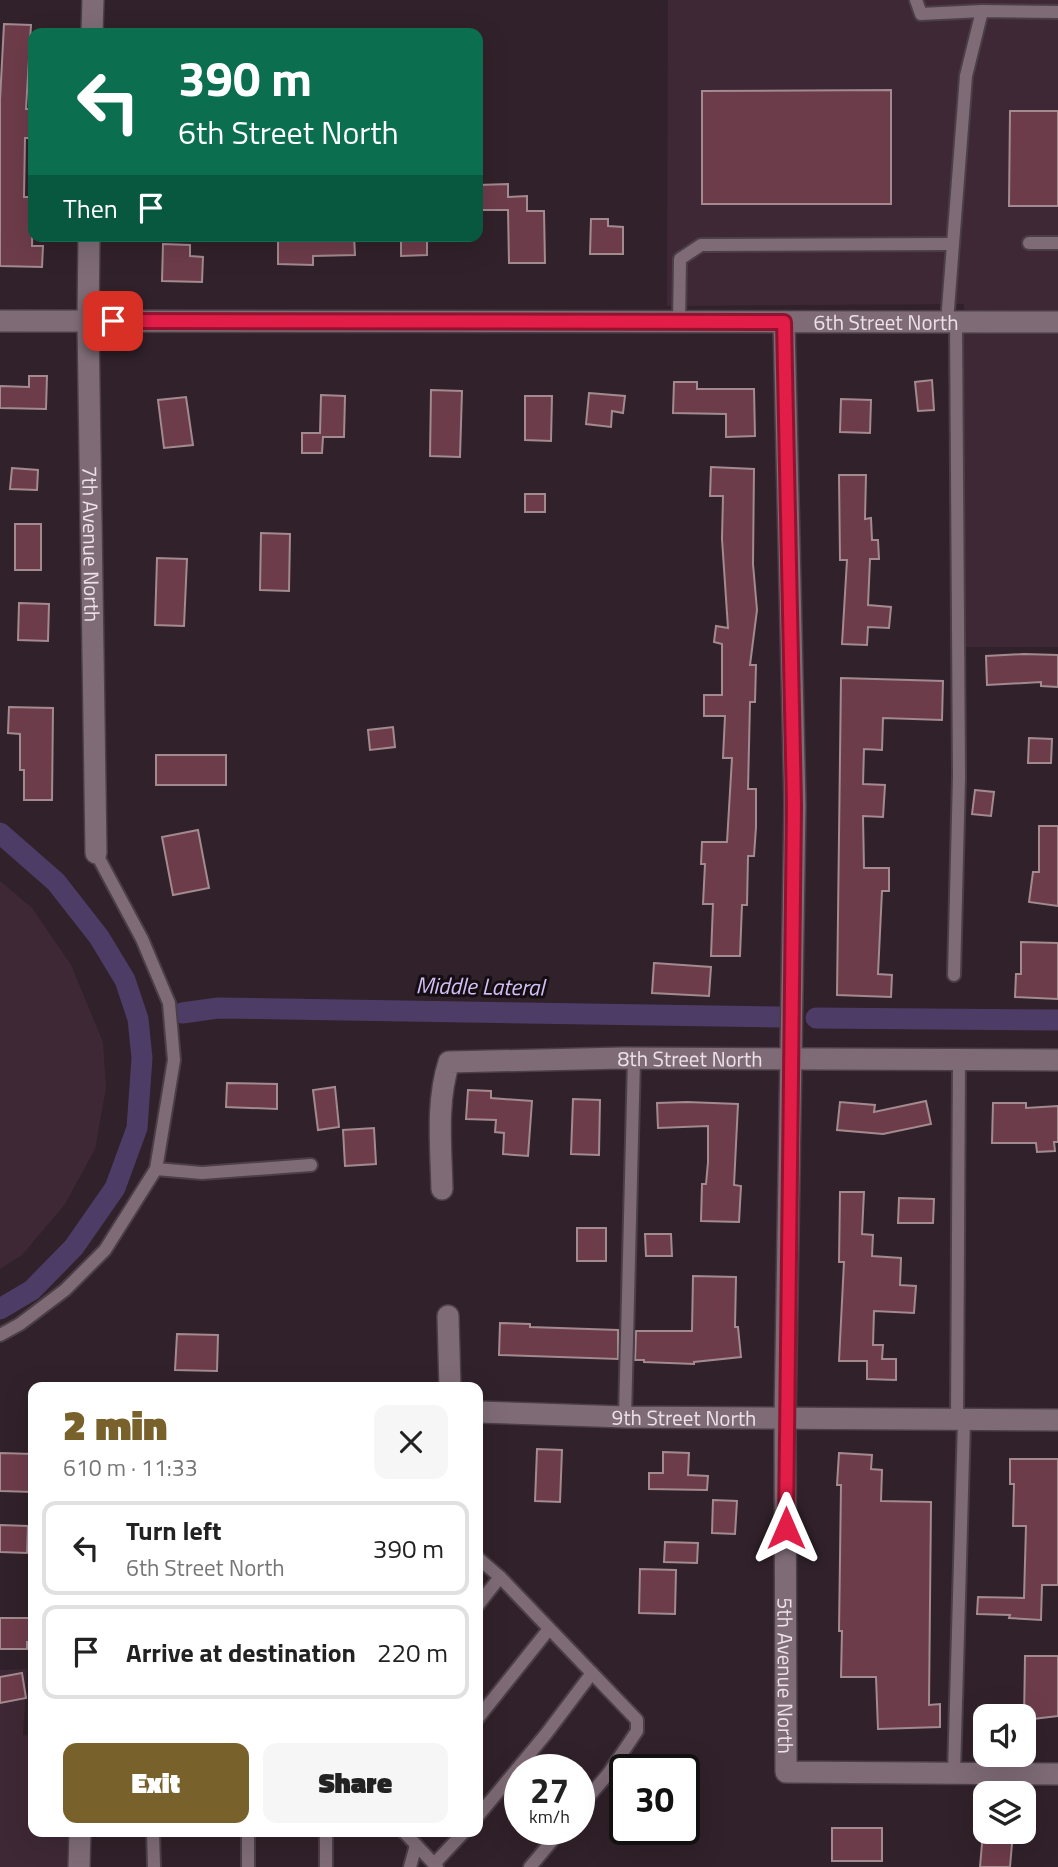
<!DOCTYPE html>
<html lang="en">
<head>
<meta charset="utf-8">
<style>
  body { margin:0; font-family:"Titillium Web",sans-serif; background:#f6f6f6; color:#222; height:100vh; display:flex; flex-direction:column; font-size:26px; white-space:nowrap }
  * { box-sizing:border-box; margin:0 }
  p { font-size:23px; color:#767676 }
  .icon { flex:none; width:38px; height:38px; fill:none; stroke:currentColor; stroke-width:2; stroke-linecap:round; stroke-linejoin:round }
  .map { position:relative; flex:1; overflow:hidden }
  .drawer { position:absolute; left:28px; top:1382px; width:455px; height:455px; display:flex; flex-direction:column; background:#fff; border-radius:14px; box-shadow:0 7px 28px #0002 }
  .drawer>* { flex:none }
  .banner { position:absolute; left:28px; top:28px; width:455px; height:214px; border-radius:14px; box-shadow:0 7px 28px #0002; background:#0b6e4f; color:#fff; overflow:hidden }
  .buttons { position:absolute; left:973px; top:1704px; display:grid; gap:14px }
  .buttons a { display:grid; place-items:center; width:63px; height:63px; border-radius:14px; background:#fff; box-shadow:0 7px 28px #0002; font-size:35px }
  .speed { position:absolute; left:504px; top:1754px; display:flex; gap:14px; font-size:35px; font-weight:700; text-align:center }
  .speed>* { display:grid; place-content:center; width:91px; height:91px; border-radius:50%; background:#fff; box-shadow:0 7px 28px #0002; line-height:1 }
  .speed small { font-size:18px; font-weight:400 }
  .speed .limit { border:4px solid #111; border-radius:10px; background:#fff; color:#111 }
  .pin { position:absolute; display:grid; place-items:center; width:60px; height:60px; color:#fff; margin:-30px; border-radius:14px; box-shadow:0 4px 10px #0006 }
  .me { position:absolute; width:77px; margin:-38px; rotate:0deg; stroke-linejoin:round; filter:drop-shadow(0 0 5px #0008) }
  .turn { display:flex; align-items:center; gap:24px; height:147px; padding:0 35px; font-size:32px }
  .turn .icon { width:91px; height:91px; stroke-width:2.5 }
  .turn b { display:block; font-size:49px; line-height:60px }
  .then { display:flex; align-items:center; height:66px; padding:0 35px; background:#0003; gap:14px; font-size:26px }
  .round { display:grid; place-items:center; flex:none; width:74px; height:74px; border-radius:14px; background:#f6f6f6 }
  .headline { display:flex; align-items:center; justify-content:space-between; height:119px; padding:0 35px }
  h1 { font-size:42px; font-weight:800; line-height:52px; color:#79612b }
  .button { display:flex; gap:14px; margin-top:auto; padding:14px 35px }
  .button a { flex:1; height:80px; border-radius:14px; background:#79612b; color:#fff; font-size:28px; font-weight:800; line-height:80px; text-align:center }
  .button a+a { background:#f6f6f6; color:#222 }
  ul { padding:0; list-style:none }
  li { display:flex; align-items:center; gap:21px; height:94px; margin:0 14px 10px; padding:0 21px; border:4px solid #e0e0e0; border-radius:14px }
  li div { flex:1 }
  li b { display:block; font-size:26px }
  li em { font-style:normal }
  .map>svg:first-child { display:block }
  .built { fill:#3e2835 }
  .lines { fill:none; stroke-linecap:round; stroke-linejoin:round }
  .canal { stroke:#4d3c65; stroke-width:21 }
  .building { fill:#6d3c4a; stroke:#a28a8f; stroke-width:2 }
  .lane-casing { stroke:#4b3e46; stroke-width:16 }
  .street-casing { stroke:#4b3e46; stroke-width:24 }
  .secondary-casing { stroke:#4b3e46; stroke-width:24 }
  .lane { stroke:#7e6b76; stroke-width:12 }
  .street { stroke:#7e6b76; stroke-width:21 }
  .secondary { stroke:#7e6b76; stroke-width:21 }
  .route-casing { stroke:#92132f; stroke-width:18 }
  .route { stroke:#e11d48; stroke-width:12 }
  .labels { text-anchor:middle; dominant-baseline:central; stroke-width:6; stroke-linejoin:round; paint-order:stroke }
  .street-label { font-size:21px; fill:#ece1e7; stroke:#140d11 }
  .water-label { font-size:23px; font-style:italic; fill:#d4bef6; stroke:#140d11 }
</style>
</head>
<body>
<div class="map">
<svg width="1058" height="1867" viewBox="0 0 1058 1867">
  <rect width="100%" height="100%" fill="#31212a"/>
  <!-- built -->
  <g class="built">
    <polygon points="668,0 1058,0 1058,647 963,647 964,304 667,306"/>
    <polygon points="0,881 32,908 71,965 103,1042 106,1088 95,1149 65,1204 22,1255 0,1269"/>
    <polygon points="27,1669 23,1735 33,1736 33,1832 69,1832 69,1867 0,1867 0,1670"/>
  </g>
  <g class="lines">
    <!-- canal -->
    <g class="canal">
      <polyline points="0,833 56,882 99,937 125,980 138,1019 142,1058 137,1128 115,1188 74,1247 32,1290 0,1309"/>
      <polyline points="182,1013 218,1008 778,1017"/>
      <polyline points="816,1018 1058,1020"/>
    </g>
  </g>
  <!-- building -->
  <g class="building">
    <polygon points="4,24 31,25 26,109 31,109 31,138 25,138 24,197 33,197 32,246 43,246 42,267 0,266 0,100"/>
    <polygon points="891,90 891,204 702,204 702,91"/>
    <polygon points="1010,111 1058,111 1058,206 1009,206"/>
    <polygon points="508,184 508,197 527,196 527,211 544,211 545,263 509,263 508,210 478,210 478,185"/>
    <polygon points="591,219 608,219 608,226 623,227 623,254 590,254"/>
    <polygon points="278,236 354,236 355,255 313,256 313,265 278,264"/>
    <polygon points="401,236 427,236 427,255 401,256"/>
    <polygon points="163,244 190,245 190,256 203,257 202,282 162,281"/>
    <polygon points="29,376 47,376 46,409 0,408 0,386 29,387"/>
    <polygon points="932,380 934,410 918,411 915,382"/>
    <polygon points="674,382 697,382 697,389 754,389 755,436 726,437 726,414 673,413"/>
    <polygon points="431,390 462,391 460,457 430,456"/>
    <polygon points="589,393 625,396 623,413 612,411 611,427 586,424"/>
    <polygon points="321,395 345,396 344,437 323,437 322,453 302,453 302,433 320,433"/>
    <polygon points="525,396 552,396 551,441 525,440"/>
    <polygon points="186,397 193,445 164,448 158,400"/>
    <polygon points="841,399 871,400 870,433 840,432"/>
    <polygon points="711,467 754,469 753,564 757,610 750,665 756,665 755,702 750,702 748,789 756,789 756,827 754,856 748,856 747,905 742,905 740,956 711,956 713,904 703,904 705,864 701,864 702,842 727,842 732,758 723,758 725,716 704,716 704,695 722,695 722,644 714,642 716,626 728,628 722,539 723,496 710,496"/>
    <polygon points="12,468 38,470 37,490 10,489"/>
    <polygon points="839,475 866,475 865,519 871,518 872,540 878,540 879,559 870,559 868,605 891,607 889,628 868,627 867,645 842,644 847,560 840,560"/>
    <rect x="525" y="494" width="20" height="18"/>
    <rect x="15" y="524" width="26" height="46"/>
    <polygon points="261,533 290,534 289,591 260,590"/>
    <polygon points="157,558 187,559 184,626 155,625"/>
    <polygon points="19,603 49,604 48,641 18,640"/>
    <polygon points="1024,654 1058,655 1058,687 1041,686 1041,682 987,685 986,656"/>
    <polygon points="841,678 943,681 942,720 883,718 882,750 864,749 863,784 885,785 883,817 863,816 864,868 889,868 889,891 882,891 878,974 892,975 891,997 837,995"/>
    <polygon points="9,707 53,708 52,800 24,800 24,770 20,770 20,734 8,733"/>
    <polygon points="393,727 395,747 370,750 368,730"/>
    <polygon points="1029,738 1052,739 1051,763 1028,763"/>
    <rect x="156" y="755" width="70" height="30"/>
    <polygon points="975,790 994,792 991,816 972,814"/>
    <polygon points="1039,826 1058,826 1058,906 1029,902 1033,872 1039,872"/>
    <polygon points="198,830 209,888 173,895 162,837"/>
    <polygon points="1021,942 1058,943 1058,999 1015,997 1016,974 1021,974"/>
    <polygon points="654,963 711,967 709,996 652,993"/>
    <polygon points="227,1083 277,1084 277,1109 226,1107"/>
    <polygon points="335,1087 339,1127 318,1130 313,1090"/>
    <polygon points="468,1090 491,1091 491,1098 532,1101 528,1156 503,1154 504,1133 495,1132 496,1120 466,1119"/>
    <polygon points="573,1099 600,1100 599,1155 571,1154"/>
    <polygon points="926,1101 931,1124 883,1134 837,1130 840,1102 875,1105 874,1112"/>
    <polygon points="687,1102 738,1104 734,1185 741,1186 739,1222 701,1221 702,1184 706,1184 708,1162 708,1126 658,1128 657,1103"/>
    <polygon points="993,1103 1026,1103 1026,1108 1058,1106 1058,1142 1054,1142 1055,1151 1037,1152 1036,1143 992,1143"/>
    <polygon points="374,1128 376,1164 345,1166 343,1130"/>
    <polygon points="840,1192 864,1192 862,1234 873,1235 872,1256 901,1258 900,1285 916,1286 914,1313 874,1311 873,1345 883,1345 882,1359 896,1359 896,1380 867,1379 867,1361 839,1361 844,1262 839,1262"/>
    <polygon points="899,1198 934,1199 933,1223 898,1223"/>
    <rect x="577" y="1228" width="29" height="33"/>
    <polygon points="645,1234 671,1234 672,1256 646,1256"/>
    <polygon points="693,1276 736,1277 735,1327 738,1327 741,1357 694,1362 694,1364 644,1362 644,1360 635,1360 636,1331 692,1331"/>
    <polygon points="500,1323 530,1324 530,1327 618,1330 618,1359 499,1355"/>
    <polygon points="177,1334 218,1335 217,1371 175,1370"/>
    <polygon points="537,1449 562,1450 560,1502 535,1501"/>
    <polygon points="663,1452 689,1453 688,1475 708,1476 707,1490 649,1489 649,1473 663,1473"/>
    <polygon points="0,1453 33,1454 33,1492 0,1491"/>
    <polygon points="839,1453 872,1455 871,1469 882,1470 881,1501 931,1502 929,1705 940,1704 940,1727 878,1729 876,1677 841,1677 842,1631 839,1631 841,1485 837,1485"/>
    <polygon points="1010,1459 1058,1459 1058,1585 1042,1585 1041,1620 1009,1618 1010,1615 977,1614 978,1597 1024,1598 1026,1526 1013,1526 1014,1484 1010,1484"/>
    <polygon points="713,1500 737,1501 735,1534 712,1533"/>
    <polygon points="0,1525 28,1526 27,1553 0,1552"/>
    <polygon points="665,1542 698,1543 697,1563 664,1562"/>
    <polygon points="640,1569 676,1570 675,1614 639,1613"/>
    <polygon points="0,1618 33,1618 32,1642 27,1642 27,1649 0,1649"/>
    <polygon points="1025,1656 1058,1656 1058,1716 1024,1720"/>
    <polygon points="22,1673 26,1698 0,1703 0,1677"/>
    <rect x="832" y="1828" width="50" height="33"/>
    <polygon points="983,1832 1013,1832 1010,1867 980,1867"/>
  </g>
  <g class="lines">
    <defs>
      <g id="lane">
        <polyline points="916,0 921,14 982,11 1058,12"/>
        <polyline points="1029,243 1058,243"/>
        <polyline points="679,322 680,259 701,245 953,244"/>
        <polyline points="947,322 966,76 982,11"/>
        <polyline points="954,975 959,777 956,322"/>
        <polyline points="156,1169 202,1173 311,1165"/>
        <polyline points="0,1335 20,1324 65,1290 105,1250 156,1169 174,1060 169,1003 142,939 96,853"/>
        <polyline points="625,1417 634,1059"/>
        <polyline points="957,1421 959,1060"/>
        <polyline points="478,1558 500,1577 637,1720 637,1731 608,1774 579,1808"/>
        <polyline points="478,1605 500,1577"/>
        <polyline points="478,1718 549,1629"/>
        <polyline points="954,1773 964,1421"/>
        <polyline points="478,1816 546,1734 592,1673"/>
        <polyline points="153,1832 154,1867"/>
        <polyline points="248,1832 248,1867"/>
        <polyline points="326,1832 326,1867"/>
        <polyline points="404,1832 437,1867"/>
        <polyline points="434,1864 464,1832"/>
        <polyline points="410,1867 416,1845"/>
        <polyline points="530,1867 562,1829"/>
      </g>
      <g id="street">
        <polyline points="92,33 93,0"/>
        <path id="s1" d="M89,236L88,321L96,853"/>
        <path id="s2" d="M784,322L795,805L785,1419L786,1772L1058,1774"/>
        <path id="s3" d="M442,1189C441,1147 436,1102 449,1062L623,1058L1058,1060"/>
        <polyline points="448,1316 450,1388"/>
        <path id="s4" d="M478,1412L625,1417L1058,1420"/>
        <polyline points="79,1867 80,1832"/>
      </g>
      <g id="secondary">
        <path id="s5" d="M0,321L1058,322"/>
      </g>
    </defs>
    <!-- lane casing -->
    <use href="#lane" class="lane-casing"/>
    <!-- street casing -->
    <use href="#street" class="street-casing"/>
    <!-- secondary casing -->
    <use href="#secondary" class="secondary-casing"/>
    <!-- lane -->
    <use href="#lane" class="lane"/>
    <!-- street -->
    <use href="#street" class="street"/>
    <!-- secondary -->
    <use href="#secondary" class="secondary"/>
  </g>
  <g class="lines">
    <defs>
      <polyline id="route" points="113,321 784,322 794,805 786,1528"/>
    </defs>
    <!-- route casing -->
    <use href="#route" class="route-casing"/>
    <!-- route -->
    <use href="#route" class="route"/>
  </g>
  <g class="labels">
    <!-- street labels -->
    <g class="street-label">
      <text stroke="none"><textPath href="#s5" startOffset="886">6th Street North</textPath></text>
      <text stroke="none"><textPath href="#s1" startOffset="308">7th Avenue North</textPath></text>
      <text stroke="none"><textPath href="#s3" startOffset="369">8th Street North</textPath></text>
      <text stroke="none"><textPath href="#s4" startOffset="206">9th Street North</textPath></text>
      <text stroke="none"><textPath href="#s2" startOffset="1354">5th Avenue North</textPath></text>
    </g>
    <!-- water labels -->
    <g class="water-label">
      <text transform="translate(480 986) rotate(1)">Middle Lateral</text>
    </g>
  </g>
</svg>
<div class="buttons">
<a><svg class="icon" aria-label="sound" viewBox="0 0 24 24"><path d="M4 9h4l5-4v14l-5-4H4zM17 9q2 3 0 6"/></svg></a>
<a><svg class="icon" aria-label="layers" viewBox="0 0 24 24"><path d="M12 4l9 5-9 5-9-5zM3 14l9 5 9-5"/></svg></a>
</div>
<div class="speed"><div>27<small>km/h</small></div><div class="limit">30</div></div>
<div class="pin" style="left:113px;top:321px;background:#d93025"><svg class="icon" aria-label="arrive" viewBox="0 0 24 24"><path d="M6 21V4h12l-3 4 3 4H6"/></svg></div>
<svg class="me" style="left:786px;top:1528px" viewBox="-20 -20 40 40"><path d="M0-17L14 15 0 8-14 15z" fill="#e11d48" stroke="#fff" stroke-width="4"/></svg>
<div class="banner">
<div class="turn"><svg class="icon" aria-label="left" viewBox="0 0 24 24"><path d="M17 20v-9H6M10 6l-5 5 5 5"/></svg><div><b>390 m</b>6th Street North</div></div>
<div class="then">Then<svg class="icon" aria-label="arrive" viewBox="0 0 24 24"><path d="M6 21V4h12l-3 4 3 4H6"/></svg></div>
</div>
<section class="drawer">
<div class="headline"><div><h1>2 min</h1><p>610 m · 11:33</p></div><a class="round"><svg class="icon" aria-label="close" viewBox="0 0 24 24"><path d="M6 6l12 12M18 6L6 18"/></svg></a></div>
<ul>
<li><svg class="icon" aria-label="left" viewBox="0 0 24 24"><path d="M17 20v-9H6M10 6l-5 5 5 5"/></svg><div><b>Turn left</b><p>6th Street North</p></div><em>390 m</em></li>
<li><svg class="icon" aria-label="arrive" viewBox="0 0 24 24"><path d="M6 21V4h12l-3 4 3 4H6"/></svg><div><b>Arrive at destination</b></div><em>220 m</em></li>
</ul>
<div class="button"><a>Exit</a><a>Share</a></div>
</section>
</div>
</body>
</html>
